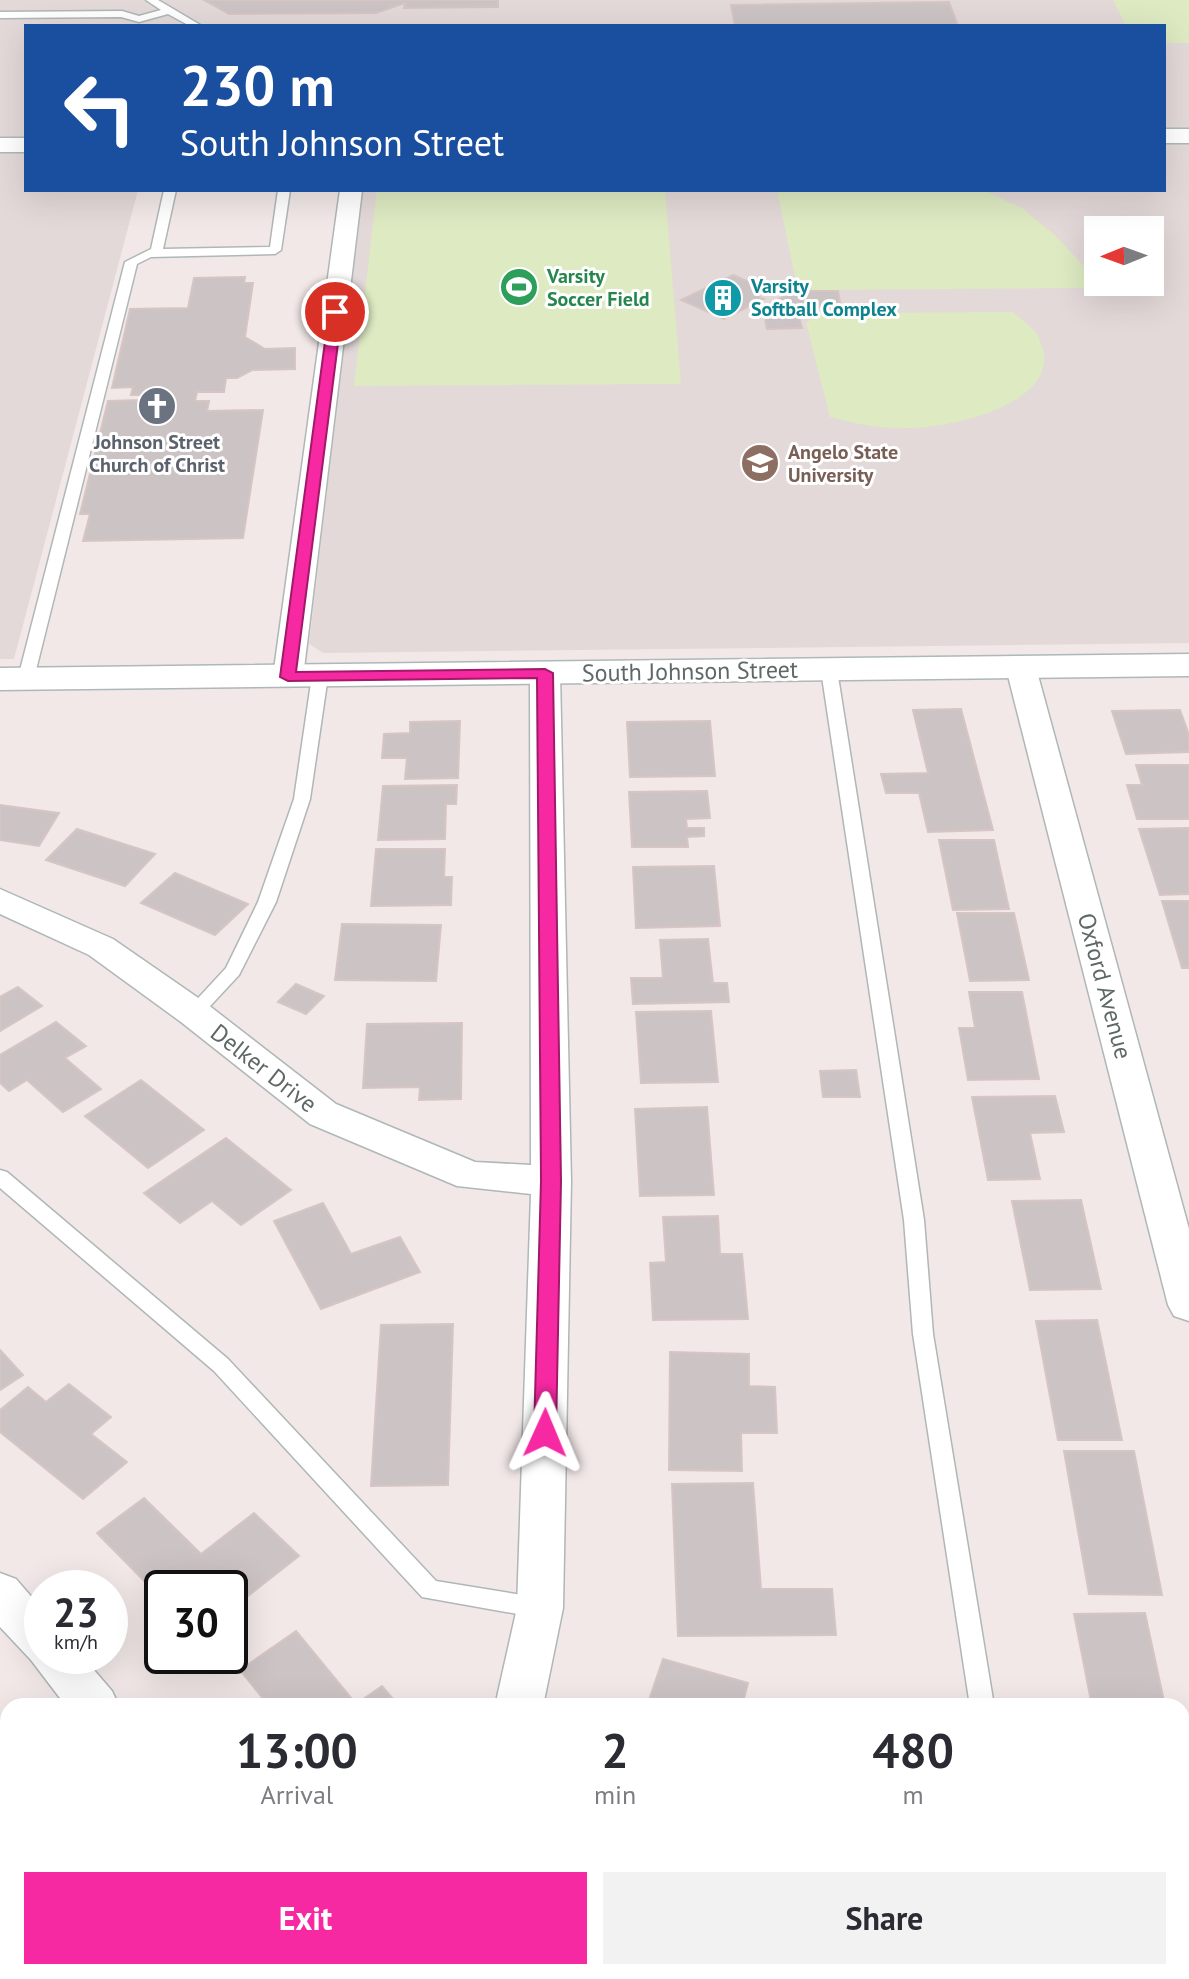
<!DOCTYPE html>
<html lang="en">
<head>
<meta charset="utf-8">
<style>
  body { margin:0; font-family:"PT Sans",sans-serif; background:#f2f2f3; color:#2b2b33; height:100vh; display:flex; flex-direction:column; font-size:30px; white-space:nowrap }
  * { box-sizing:border-box; margin:0 }
  p { font-size:26px; color:#7c7c81 }
  .icon { flex:none; width:44px; height:44px; fill:none; stroke:currentColor; stroke-width:2; stroke-linecap:round; stroke-linejoin:round }
  .map { position:relative; flex:1; overflow:hidden }
  .side { position:absolute; left:0px; top:1698px; width:1190px; height:282px; display:flex; flex-direction:column; background:#fff; border-radius:24px 24px 0 0; box-shadow:0 8px 32px #0002 }
  .side>* { flex:none }
  .hud { position:absolute; left:24px; top:24px; width:1142px; height:168px; border-radius:0px; box-shadow:0 8px 32px #0002; background:#1a4fa0; color:#fff; overflow:hidden }
  .needle { width:52px; rotate:269deg }
  .tools { position:absolute; left:1084px; top:216px; display:grid; gap:16px }
  .tools a { display:grid; place-items:center; width:80px; height:80px; border-radius:0px; background:#fff; box-shadow:0 8px 32px #0002; font-size:40px }
  .speed { position:absolute; left:24px; top:1570px; display:flex; gap:16px; font-size:40px; font-weight:700; text-align:center }
  .speed>* { display:grid; place-content:center; width:104px; height:104px; border-radius:50%; background:#fff; box-shadow:0 8px 32px #0002; line-height:1 }
  .speed small { font-size:20px; font-weight:400 }
  .speed .limit { border:4px solid #111; border-radius:12px; background:#fff; color:#111 }
  .pin { position:absolute; display:grid; place-items:center; width:68px; height:68px; color:#fff; margin:-34px; border:4px solid #fff; border-radius:50%; box-shadow:0 2px 8px #0007 }
  .me { position:absolute; width:88px; margin:-44px; rotate:1deg; stroke-linejoin:round; filter:drop-shadow(0 0 6px #0008) }
  .turn { display:flex; align-items:center; gap:28px; height:168px; padding:0 24px; font-size:36px }
  .turn .icon { width:104px; height:104px; stroke-width:2.5 }
  .turn b { display:block; font-size:56px; line-height:68px }
  .eta { display:flex; justify-content:space-evenly; align-items:center; height:136px; text-align:center }
  .eta b { font-size:48px; font-weight:700; line-height:56px }
  .button { display:flex; gap:16px; margin-top:auto; padding:16px 24px }
  .button a { flex:1; height:92px; border-radius:0px; background:#f628a2; color:#fff; font-size:32px; font-weight:700; line-height:92px; text-align:center }
  .button a+a { background:#f2f2f3; color:#2b2b33 }
  .map>svg:first-child { display:block }
  .education { fill:#e3d9d8; fill-rule:evenodd }
  .green { fill:#ddeac2 }
  .building { fill:#ccc4c4; stroke:#d7c5c4; stroke-width:2 }
  .lines { fill:none; stroke-linecap:round; stroke-linejoin:round }
  .lane-casing { stroke:#afb7b7; stroke-width:3 }
  .street-casing { stroke:#afb7b7; stroke-width:3 }
  .secondary-casing { stroke:#aeb8b8; stroke-width:3 }
  .lane { fill:#fff; fill-rule:evenodd }
  .street { fill:#fff; fill-rule:evenodd }
  .secondary { fill:#fff; fill-rule:evenodd }
  .route { fill:#f628a2; stroke:#a01a69; stroke-width:2 }
  .labels { text-anchor:middle; dominant-baseline:central; stroke-width:6; stroke-linejoin:round; paint-order:stroke }
  .far-leisure-label { font-size:20px; font-weight:bold; fill:#27864d; stroke:#fff; text-anchor:start }
  .far-culture-label { font-size:20px; font-weight:bold; fill:#0d838f; stroke:#fff; text-anchor:start }
  .far-worship-label { font-size:20px; font-weight:bold; fill:#5b616d; stroke:#fff }
  .far-education-label { font-size:20px; font-weight:bold; fill:#785e54; stroke:#fff; text-anchor:start }
  .street-label { font-size:24px; fill:#5e6867; stroke:#fff }
</style>
</head>
<body>
<div class="map">
<svg width="1189" height="1979" viewBox="0 0 1189 1979">
  <rect width="100%" height="100%" fill="#f1e8e7"/>
  <!-- education -->
  <path class="education" d="M0,0H1189V643L323,653L309,644L362,190H1164V26H26V190H138L14,659H0ZM1098,230H1150V282H1098Z"/>
  <!-- green -->
  <g class="green">
    <polygon points="1113,0 1189,0 1189,43 1164,43 1164,26 1126,26"/>
    <polygon points="377,190 665,190 681,384 354,386"/>
    <polygon points="777,190 983,190 1022,208 1057,237 1083,265 1094,288 813,290 796,282"/>
    <path d="M1013,312C1020,319 1031,326 1036,333C1077,401 952,428 909,428C882,429 855,424 830,417L806,323L820,313Z"/>
  </g>
  <!-- building -->
  <g class="building">
    <polygon points="204,0 498,0 498,7 404,8 405,3 376,13 229,14"/>
    <polygon points="949,2 958,26 735,26 731,5"/>
    <polygon points="733,275 763,288 758,290 764,292 757,296 764,299 724,319 681,300"/>
    <polygon points="245,277 244,283 253,283 245,337 265,349 295,348 295,369 252,370 237,378 226,378 224,392 197,392 195,401 209,401 207,411 263,410 243,538 83,541 90,514 80,514 108,401 141,400 143,395 131,395 133,387 112,388 130,309 188,308 194,278"/>
    <polygon points="793,291 838,291 841,307 811,307 798,313 802,328 767,329 763,308"/>
    <polygon points="961,709 993,830 928,832 919,793 886,793 881,774 928,773 913,710"/>
    <polygon points="1180,710 1189,735 1189,752 1126,754 1112,711"/>
    <polygon points="460,721 458,778 405,779 407,758 382,758 384,734 410,733 410,722"/>
    <polygon points="710,721 715,776 630,777 627,722"/>
    <polygon points="1136,765 1189,765 1189,819 1137,819 1127,785 1142,785"/>
    <polygon points="457,785 456,804 446,804 445,839 378,840 383,786"/>
    <polygon points="707,791 710,818 686,819 687,828 704,828 704,836 687,837 688,847 632,847 629,792"/>
    <polygon points="0,805 59,813 39,846 0,840"/>
    <polygon points="1189,828 1189,894 1160,895 1139,829"/>
    <polygon points="77,829 155,854 125,886 46,860"/>
    <polygon points="939,840 994,840 1009,909 953,910"/>
    <polygon points="376,849 445,849 444,877 452,877 451,905 371,906"/>
    <polygon points="714,866 720,926 636,928 633,867"/>
    <polygon points="175,873 248,904 215,935 141,903"/>
    <polygon points="1162,901 1189,901 1189,968 1182,968"/>
    <polygon points="957,913 1014,913 1029,980 970,981"/>
    <polygon points="342,924 441,925 436,981 335,980"/>
    <polygon points="708,939 713,983 727,983 729,1002 633,1004 631,978 663,978 660,940"/>
    <polygon points="296,984 324,996 306,1014 278,1002"/>
    <polygon points="18,987 42,1006 0,1031 0,997"/>
    <polygon points="969,992 1022,992 1039,1079 968,1080 959,1028 975,1028"/>
    <polygon points="711,1011 718,1082 641,1083 636,1012"/>
    <polygon points="56,1022 86,1046 65,1058 101,1089 63,1112 27,1080 9,1091 0,1083 0,1055"/>
    <polygon points="462,1023 461,1099 419,1100 420,1087 363,1088 367,1024"/>
    <polygon points="856,1070 860,1097 823,1097 820,1071"/>
    <polygon points="141,1080 204,1130 148,1168 85,1116"/>
    <polygon points="1055,1096 1064,1132 1030,1133 1040,1179 988,1180 972,1097"/>
    <polygon points="707,1107 714,1195 640,1196 635,1109"/>
    <polygon points="226,1138 291,1190 241,1225 212,1201 180,1223 144,1193"/>
    <polygon points="1081,1200 1101,1289 1030,1290 1012,1201"/>
    <polygon points="323,1203 351,1254 400,1237 420,1272 321,1309 274,1221"/>
    <polygon points="718,1216 720,1254 742,1254 748,1319 653,1320 650,1263 666,1262 663,1217"/>
    <polygon points="1097,1320 1122,1440 1058,1440 1036,1321"/>
    <polygon points="453,1324 448,1485 371,1486 381,1325"/>
    <polygon points="0,1350 23,1375 0,1390"/>
    <polygon points="670,1352 749,1354 749,1386 775,1387 777,1433 741,1433 742,1471 669,1470"/>
    <polygon points="69,1384 111,1417 91,1434 127,1462 83,1499 0,1432 0,1410 28,1387 46,1402"/>
    <polygon points="1064,1451 1134,1451 1162,1595 1089,1594"/>
    <polygon points="753,1483 761,1589 832,1589 836,1635 678,1636 672,1484"/>
    <polygon points="144,1498 201,1554 254,1513 299,1556 230,1610 230,1588 162,1588 162,1599 97,1533"/>
    <polygon points="1145,1613 1165,1706 1092,1706 1074,1614"/>
    <polygon points="296,1631 356,1704 382,1686 399,1706 269,1706 240,1670"/>
    <polygon points="663,1659 748,1683 742,1706 647,1706"/>
    <rect x="1182" y="1809" width="7" height="162"/>
    <polygon points="8,1943 8,1972 120,1972 113,1979 0,1979 0,1950"/>
  </g>
  <g class="lines">
    <defs>
      <g id="lane">
        <polygon points="146,0 158,0 202,26 190,26 168,14 139,22 121,17 0,18 0,12 122,11 139,16 161,10"/>
        <polygon points="164,190 176,190 163,249 270,247 278,190 290,190 281,250 275,254 151,257 137,264 34,678 26,683 21,681 18,678 125,262 151,249"/>
        <polygon points="829,665 837,670 924,1220 933,1334 994,1706 970,1706 913,1334 904,1220 821,670"/>
        <polygon points="320,671 328,676 310,799 276,902 239,975 200,1017 188,1017 185,1013 188,1009 226,968 258,902 294,799 312,676"/>
        <polygon points="0,1170 7,1172 228,1359 436,1581 540,1598 548,1601 552,1608 548,1615 540,1618 422,1597 214,1371 0,1188"/>
        <polygon points="8,1778 8,1803 0,1806 0,1781"/>
        <polygon points="1012,1972 1038,1972 1039,1979 1013,1979"/>
      </g>
      <g id="street">
        <rect x="1164" y="129" width="25" height="14"/>
        <rect x="0" y="138" width="26" height="14"/>
        <polygon points="340,190 362,190 303,677 299,684 277,684 273,677"/>
        <polygon points="1021,659 1032,661 1036,668 1189,1229 1189,1321 1174,1316 1168,1305 1006,668 1010,661"/>
        <polygon points="545,664 556,666 560,673 571,1181 563,1608 543,1706 495,1706 517,1608 531,1194 457,1186 310,1124 181,1022 89,955 0,914 0,889 113,939 207,1004 336,1104 475,1162 531,1165 530,673 534,666"/>
        <polygon points="0,1573 16,1579 42,1609 42,1656 82,1656 112,1691 119,1706 66,1706 31,1660 0,1627"/>
        <polygon points="275,1972 331,1972 328,1979 272,1979"/>
      </g>
      <polygon id="secondary" points="1189,654 1189,676 0,690 0,668"/>
    </defs>
    <!-- lane casing -->
    <use href="#lane" class="lane-casing"/>
    <!-- street casing -->
    <use href="#street" class="street-casing"/>
    <!-- secondary casing -->
    <use href="#secondary" class="secondary-casing"/>
    <!-- lane -->
    <use href="#lane" class="lane"/>
    <!-- street -->
    <use href="#street" class="street"/>
    <!-- secondary -->
    <use href="#secondary" class="secondary"/>
  </g>
  <!-- route -->
  <polygon class="route" points="335,309 342,312 296,672 545,669 553,673 561,1181 556,1433 552,1439 537,1439 534,1433 541,1181 537,678 288,681 280,677 329,312"/>
  <!-- icons -->
  <defs>
    <symbol id="stadium-disc" viewBox="-11 -11 22 22"><circle r="9.5" fill="#2e9e5b" stroke="#fff"/><path d="M0-5a6.5 5 0 1 0 0 10a6.5 5 0 1 0 0-10ZM-3.5-1.8h7v3.6h-7Z" fill="#fff"/></symbol>
    <symbol id="building-disc" viewBox="-11 -11 22 22"><circle r="9.5" fill="#0f9aa8" stroke="#fff"/><path d="M-4-6H4V6H1V3H-1V6H-4ZM-2.5-4.3h1.7v1.8h-1.7ZM.8-4.3h1.7v1.8H.8ZM-2.5-1h1.7V.8h-1.7ZM.8-1h1.7V.8H.8Z" fill="#fff"/></symbol>
    <symbol id="church-disc" viewBox="-11 -11 22 22"><circle r="9.5" fill="#6b7280" stroke="#fff"/><path d="M-1.2-6h2.4v3.5h3.3v2.4h-3.3V6h-2.4V-.1h-3.3v-2.4h3.3Z" fill="#fff"/></symbol>
    <symbol id="university-disc" viewBox="-11 -11 22 22"><circle r="9.5" fill="#8d6e63" stroke="#fff"/><path d="M0-5L7-2L0 1L-7-2ZM-4 1L0 2.5L4 1V4Q0 6-4 4Z" fill="#fff"/></symbol>
  </defs>
  <g fill-rule="evenodd">
    <use href="#stadium-disc" x="497" y="265" width="44" height="44"/>
    <use href="#building-disc" x="701" y="276" width="44" height="44"/>
    <use href="#church-disc" x="135" y="384" width="44" height="44"/>
    <use href="#university-disc" x="738" y="441" width="44" height="44"/>
  </g>
  <g class="labels">
    <!-- far-leisure labels -->
    <g class="far-leisure-label">
      <text x="547" y="276">Varsity<tspan x="547" dy="23">Soccer Field</tspan></text>
    </g>
    <!-- far-culture labels -->
    <g class="far-culture-label">
      <text x="751" y="286">Varsity<tspan x="751" dy="23">Softball Complex</tspan></text>
    </g>
    <!-- far-worship labels -->
    <g class="far-worship-label">
      <text x="157" y="442">Johnson Street<tspan x="157" dy="23">Church of Christ</tspan></text>
    </g>
    <!-- far-education labels -->
    <g class="far-education-label">
      <text x="788" y="452">Angelo State<tspan x="788" dy="23">University</tspan></text>
    </g>
    <!-- street labels -->
    <g class="street-label">
      <text transform="translate(690 671) rotate(-1)">South Johnson Street</text>
      <text transform="translate(1105 986) rotate(75)">Oxford Avenue</text>
      <text transform="translate(264 1068) rotate(38)">Delker Drive</text>
    </g>
  </g>
</svg>
<div class="tools">
<a><svg class="needle" viewBox="-14 -14 28 28"><path d="M0-13l5 13h-10z" fill="#e53935"/><path d="M0 13l5-13h-10z" fill="#7c7c81"/></svg></a>
</div>
<div class="speed"><div>23<small>km/h</small></div><div class="limit">30</div></div>
<div class="pin" style="left:335px;top:312px;background:#d93025"><svg class="icon" aria-label="arrive" viewBox="0 0 24 24"><path d="M6 21V4h12l-3 4 3 4H6"/></svg></div>
<svg class="me" style="left:545px;top:1433px" viewBox="-20 -20 40 40"><path d="M0-17L14 15 0 8-14 15z" fill="#f628a2" stroke="#fff" stroke-width="4"/></svg>
<div class="hud">
<div class="turn"><svg class="icon" aria-label="left" viewBox="0 0 24 24"><path d="M17 20v-9H6M10 6l-5 5 5 5"/></svg><div><b>230 m</b>South Johnson Street</div></div>
</div>
<section class="side">
<div class="eta">
<div><b>13:00</b><p>Arrival</p></div>
<div><b>2</b><p>min</p></div>
<div><b>480</b><p>m</p></div>
</div>
<div class="button"><a>Exit</a><a>Share</a></div>
</section>
</div>
</body>
</html>
